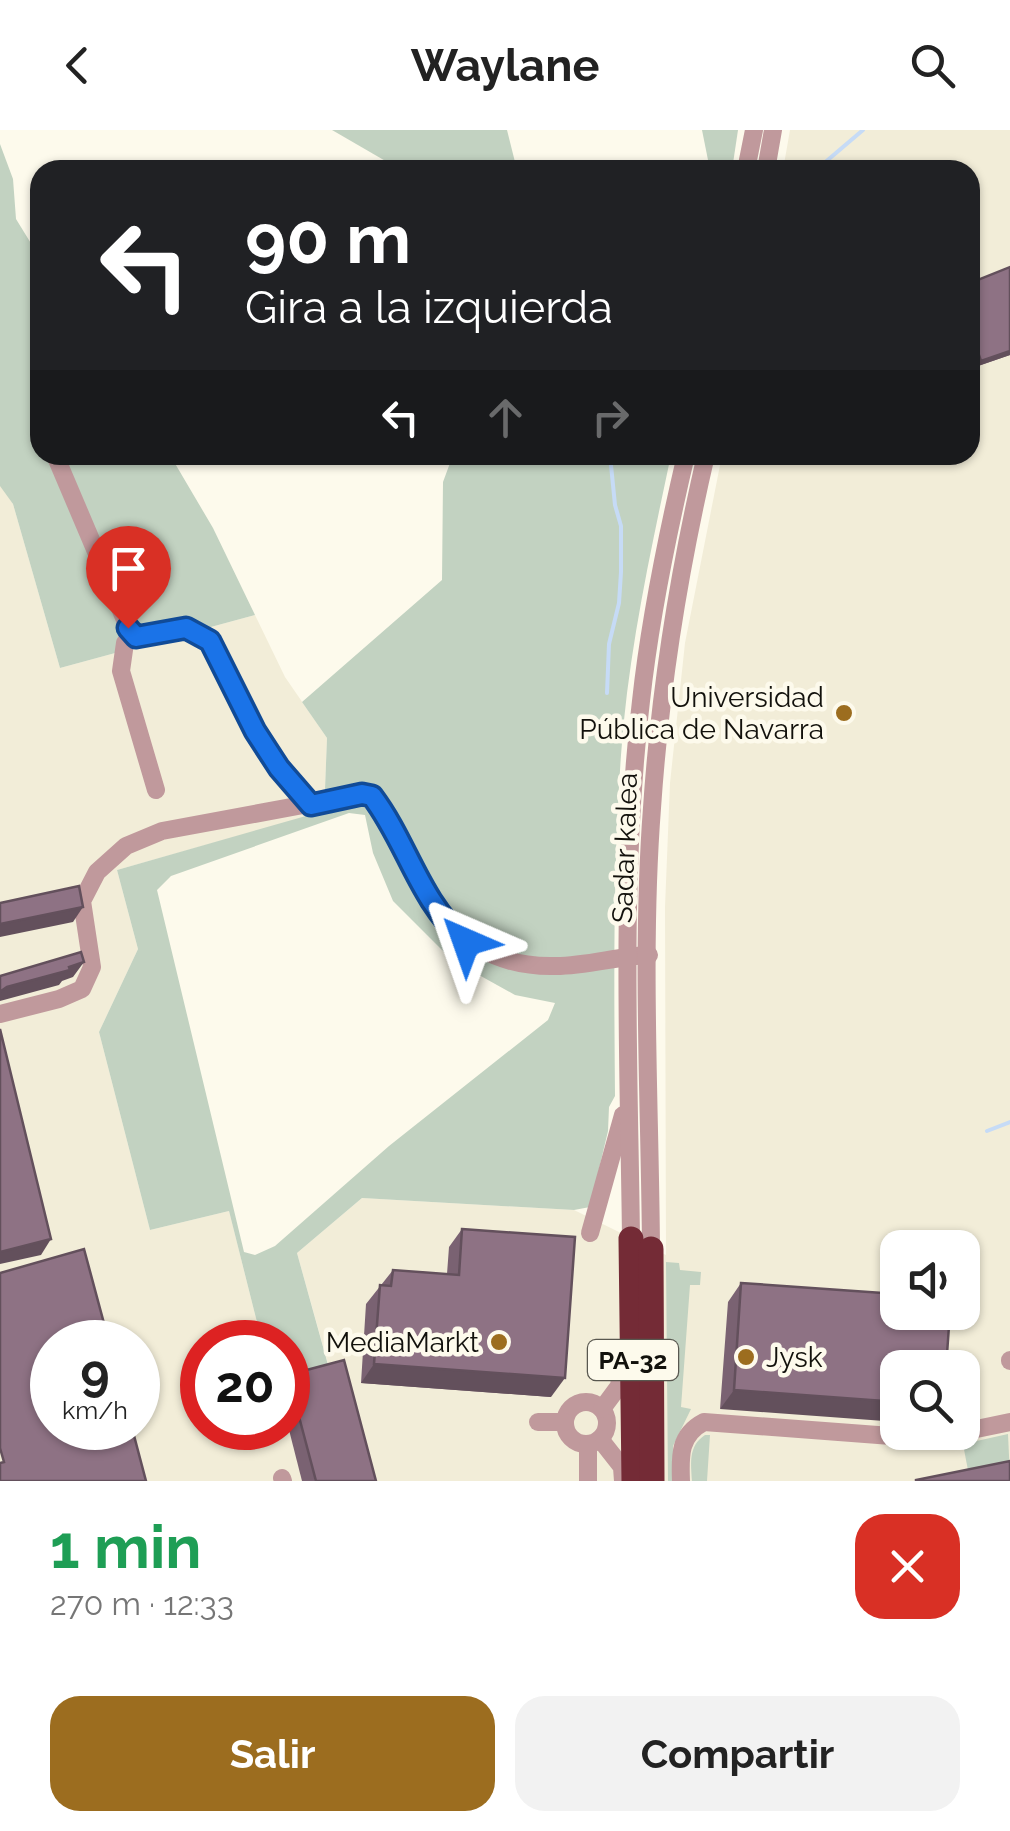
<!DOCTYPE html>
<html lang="es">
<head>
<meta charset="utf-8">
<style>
  body { margin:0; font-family:Raleway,sans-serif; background:#f2f2f2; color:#222; height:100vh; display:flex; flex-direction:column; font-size:38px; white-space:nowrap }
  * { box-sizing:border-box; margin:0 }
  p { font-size:32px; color:#767676 }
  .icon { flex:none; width:55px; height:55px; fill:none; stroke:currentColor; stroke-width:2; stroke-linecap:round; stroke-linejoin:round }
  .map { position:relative; height:1351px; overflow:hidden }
  .details { display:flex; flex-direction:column; background:#fff; flex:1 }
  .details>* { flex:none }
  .top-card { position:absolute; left:30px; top:30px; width:950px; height:305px; border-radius:30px; box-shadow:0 2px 8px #0004; background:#202124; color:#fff; overflow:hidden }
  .controls { position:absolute; left:880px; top:1100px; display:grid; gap:20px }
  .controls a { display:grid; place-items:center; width:100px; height:100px; border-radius:20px; background:#fff; box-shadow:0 2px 8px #0004; font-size:50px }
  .speed { position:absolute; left:30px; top:1190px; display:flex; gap:20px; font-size:50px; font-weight:700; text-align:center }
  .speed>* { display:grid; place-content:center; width:130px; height:130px; border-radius:50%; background:#fff; box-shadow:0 2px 8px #0004; line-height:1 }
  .speed small { font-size:25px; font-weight:400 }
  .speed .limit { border:15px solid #d22; background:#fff; color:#111 }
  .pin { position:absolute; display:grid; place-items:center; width:85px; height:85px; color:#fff; margin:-102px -42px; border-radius:50% 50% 50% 0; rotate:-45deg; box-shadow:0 0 10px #0007 }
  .pin .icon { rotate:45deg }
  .me { position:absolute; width:110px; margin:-55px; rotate:317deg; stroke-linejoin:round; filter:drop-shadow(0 0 8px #0008) }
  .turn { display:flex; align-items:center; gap:35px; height:210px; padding:0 50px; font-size:45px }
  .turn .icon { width:130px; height:130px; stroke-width:2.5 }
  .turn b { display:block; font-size:70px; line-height:85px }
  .lanes { display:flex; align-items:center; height:95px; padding:0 50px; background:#0003; justify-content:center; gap:50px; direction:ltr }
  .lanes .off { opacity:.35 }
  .round { display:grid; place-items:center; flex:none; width:105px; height:105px; border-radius:30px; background:#f2f2f2 }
  .overview { display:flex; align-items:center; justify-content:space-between; height:170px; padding:0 50px }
  h1 { font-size:60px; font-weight:700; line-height:75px; color:#1e9e55 }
  .primary-button { display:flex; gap:20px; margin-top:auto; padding:20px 50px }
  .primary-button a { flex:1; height:115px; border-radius:30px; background:#9c6d1f; color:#fff; font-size:40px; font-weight:700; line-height:115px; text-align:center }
  .primary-button a+a { background:#f2f2f2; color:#222 }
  header { display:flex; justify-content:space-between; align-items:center; height:130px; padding:0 50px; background:#fff; font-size:45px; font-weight:700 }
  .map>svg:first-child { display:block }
  .built { fill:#f2edd8; fill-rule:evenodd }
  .green { fill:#c2d2c1; fill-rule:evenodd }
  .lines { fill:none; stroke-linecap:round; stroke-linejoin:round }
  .stream { stroke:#c6dbf6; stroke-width:4 }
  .minor { stroke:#c0999c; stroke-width:18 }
  .highway { stroke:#742b36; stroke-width:25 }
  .wall { fill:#7a6272 }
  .shaded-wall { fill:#63505c }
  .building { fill:#8e7284; stroke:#63505c; stroke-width:2.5 }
  .route-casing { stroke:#114b97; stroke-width:25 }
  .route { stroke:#1a73e8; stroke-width:18 }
  .poi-dot { fill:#9c6d1f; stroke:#fdfaec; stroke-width:4 }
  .labels { text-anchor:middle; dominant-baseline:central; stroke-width:9; stroke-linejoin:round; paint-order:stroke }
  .shield { fill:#fdfaec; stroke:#58574f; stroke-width:2.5 }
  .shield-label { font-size:25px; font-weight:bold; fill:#12110c }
  .poi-label { font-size:28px; fill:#12110c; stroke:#fdfaec; text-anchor:end }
  .street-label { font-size:28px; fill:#12110c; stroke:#fdfaec }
</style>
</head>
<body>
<header><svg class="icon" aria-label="back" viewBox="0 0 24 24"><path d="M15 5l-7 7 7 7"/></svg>Waylane<svg class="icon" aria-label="search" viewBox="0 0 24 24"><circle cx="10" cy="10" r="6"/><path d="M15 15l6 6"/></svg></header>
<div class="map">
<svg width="1010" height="1351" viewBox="0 0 1010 1351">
  <rect width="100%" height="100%" fill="#fdfaec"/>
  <!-- built -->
  <path class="built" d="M790,0H1010V1351H0V353L13,374L60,538L255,485L285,547L327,608L325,659L320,683L117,740L138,819L99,902L150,1100L229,1081L262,1212H202V1298H288V1253L330,1241L297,1123L362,1068L574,1080L666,1125L665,777L670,653L685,513L722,325H970V40H783ZM898,1118H962V1182H898ZM52,1212H138V1298H52ZM898,1238H962V1302H898Z"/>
  <!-- green -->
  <g class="green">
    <polygon points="332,0 507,0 517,40 401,40"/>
    <polygon points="702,0 738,0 732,40 710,40"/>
    <polygon points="0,14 13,49 16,89 40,128 40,325 170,325 213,398 255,485 60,538 13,374 0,356"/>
    <path d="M453,325H671C650,424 628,524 621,625C613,739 614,852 615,966L609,977L608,1001L590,1077L574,1080L362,1068L297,1123L330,1242L288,1253V1212H262L229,1081L150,1100L99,902L138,819L117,740L320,682L325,659L327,608L302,572L442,450L443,352ZM349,683L365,685L373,723L393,771L452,830L515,865L555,873L548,890L389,1016L275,1116L255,1125L244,1122L157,760L171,746Z"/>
    <polygon points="666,1132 679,1133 680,1140 701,1142 700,1155 690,1155 681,1277 691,1279 673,1316 673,1351 668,1351"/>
    <polygon points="1008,1304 1010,1347 970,1351 963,1314"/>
    <path d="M705,1305H710L707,1351H692C691,1333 688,1316 705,1305Z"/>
  </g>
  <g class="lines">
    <!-- stream -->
    <g class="stream">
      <polyline points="816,40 863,0"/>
      <polyline points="607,563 609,514 619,473 621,442 621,396 615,375 610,325"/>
      <polyline points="987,1001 1010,992"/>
    </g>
    <!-- minor -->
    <g class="minor">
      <polyline points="746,40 754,0"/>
      <polyline points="766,40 773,0"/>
      <polyline points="55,325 128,497 135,507 186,498 210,511 255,601 279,638 311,675"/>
      <polyline points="135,507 125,513 121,541 156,660"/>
      <path d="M0,884L59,869L82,859L92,837L82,771L97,742L126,716L162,701L362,664L375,670C418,752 448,839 556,836C588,836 618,826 649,825"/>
      <polyline points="590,1103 623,985"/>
      <path d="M631,1109C629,931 620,748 641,571C650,488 667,406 686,325"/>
      <path d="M651,1119C650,974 641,822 652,678C660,559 679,441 706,325"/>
      <polyline points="1010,1230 1010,1231"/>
      <circle cx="586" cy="1293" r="21"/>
      <polyline points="602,1279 619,1256 622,1232"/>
      <polyline points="538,1292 564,1292"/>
      <polyline points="962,1302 1010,1292"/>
      <polyline points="600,1309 622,1337 623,1351"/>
      <polyline points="588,1315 588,1351"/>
      <polyline points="282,1348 283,1351"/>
      <path d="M681,1351C680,1326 679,1305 704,1292L931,1309L959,1302"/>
    </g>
    <!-- highway -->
    <g class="highway">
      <polyline points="631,1109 634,1351"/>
      <polyline points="651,1119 652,1351"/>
    </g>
  </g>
  <!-- wall -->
  <g class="wall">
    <polygon points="970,153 1010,225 978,236 970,214"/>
    <polygon points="462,1099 551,1267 361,1253 366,1174 393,1140 447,1144 449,1117"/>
    <polygon points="741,1153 888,1163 893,1157 898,1182 720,1279 728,1172"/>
    <polygon points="288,1245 376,1351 302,1351 288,1296"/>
  </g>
  <!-- shaded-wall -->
  <g class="shaded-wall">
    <polygon points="1010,221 1010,225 978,236 981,231"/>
    <polygon points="83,777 73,792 0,807 0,794"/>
    <polygon points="84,832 73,847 62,851 59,855 0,871 0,862 7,857"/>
    <polygon points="51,1109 41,1125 0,1134 0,1122"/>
    <polygon points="374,1234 565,1248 551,1267 361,1253"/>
    <polygon points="734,1260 898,1272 898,1292 720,1279"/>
  </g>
  <!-- building -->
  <g class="building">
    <polygon points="1010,137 1010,221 981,231 970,199 970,153"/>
    <polygon points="79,756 83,777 0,794 0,773"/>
    <polygon points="81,822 84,832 69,837 70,840 7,857 1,861 0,865 0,846"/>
    <polygon points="0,899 51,1109 0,1122"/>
    <polygon points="462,1099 575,1107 565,1248 374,1234 380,1155 391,1156 393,1140 459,1145"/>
    <polygon points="84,1119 109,1212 52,1212 52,1298 132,1298 146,1351 0,1351 0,1333 4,1332 0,1318 0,1143"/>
    <polygon points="741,1153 883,1163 892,1163 893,1157 898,1157 898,1182 950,1182 946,1238 898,1238 898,1272 734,1260"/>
    <polygon points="344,1230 376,1351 316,1351 288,1245"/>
    <polygon points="1010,1331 1010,1351 916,1351 916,1350"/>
  </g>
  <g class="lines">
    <defs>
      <path id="route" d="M128,498L136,507L186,498L210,511L255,601L279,638L311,675L362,664L372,666C408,714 418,769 466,812"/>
    </defs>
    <!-- route casing -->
    <use href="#route" class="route-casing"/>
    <!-- route -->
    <use href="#route" class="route"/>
  </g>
  <!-- markers -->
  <g class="poi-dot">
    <circle cx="844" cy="583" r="10"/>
    <circle cx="499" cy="1212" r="10"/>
    <circle cx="746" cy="1227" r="10"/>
  </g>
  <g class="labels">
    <!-- shield labels -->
    <rect class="shield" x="588" y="1210" width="90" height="40" rx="8"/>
    <g class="shield-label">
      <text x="633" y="1230">PA-32</text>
    </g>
    <!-- poi labels -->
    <g class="poi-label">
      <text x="824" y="567">Universidad<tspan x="824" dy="32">Pública de Navarra</tspan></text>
      <text x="479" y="1212">MediaMarkt</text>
      <text x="766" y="1227" text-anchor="start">Jysk</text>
    </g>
    <!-- street labels -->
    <g class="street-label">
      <text transform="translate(625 718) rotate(-88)">Sadar kalea</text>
    </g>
  </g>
</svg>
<div class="controls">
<a><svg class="icon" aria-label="sound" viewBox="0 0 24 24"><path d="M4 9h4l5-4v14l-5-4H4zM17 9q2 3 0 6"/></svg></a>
<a><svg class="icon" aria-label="search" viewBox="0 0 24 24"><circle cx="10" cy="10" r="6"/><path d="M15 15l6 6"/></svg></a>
</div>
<div class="speed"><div>9<small>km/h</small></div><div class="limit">20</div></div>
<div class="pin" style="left:128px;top:498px;background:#d93025"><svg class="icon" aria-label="arrive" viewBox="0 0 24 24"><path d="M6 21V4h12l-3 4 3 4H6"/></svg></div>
<svg class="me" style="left:466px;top:812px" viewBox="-20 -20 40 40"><path d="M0-17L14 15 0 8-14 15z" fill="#1a73e8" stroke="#fff" stroke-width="4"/></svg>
<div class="top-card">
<div class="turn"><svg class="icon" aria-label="left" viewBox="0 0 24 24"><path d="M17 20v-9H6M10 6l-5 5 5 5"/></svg><div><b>90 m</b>Gira a la izquierda</div></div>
<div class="lanes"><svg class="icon" aria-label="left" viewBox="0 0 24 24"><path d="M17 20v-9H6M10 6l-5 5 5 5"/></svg><svg class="icon off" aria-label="ahead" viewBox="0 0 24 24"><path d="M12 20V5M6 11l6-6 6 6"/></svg><svg class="icon off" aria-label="right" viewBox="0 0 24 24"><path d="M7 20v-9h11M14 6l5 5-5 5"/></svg></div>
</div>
</div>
<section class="details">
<div class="overview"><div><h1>1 min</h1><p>270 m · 12:33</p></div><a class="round" style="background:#d93025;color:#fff"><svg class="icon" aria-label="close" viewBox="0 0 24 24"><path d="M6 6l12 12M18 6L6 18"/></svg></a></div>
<div class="primary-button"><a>Salir</a><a>Compartir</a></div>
</section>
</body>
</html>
